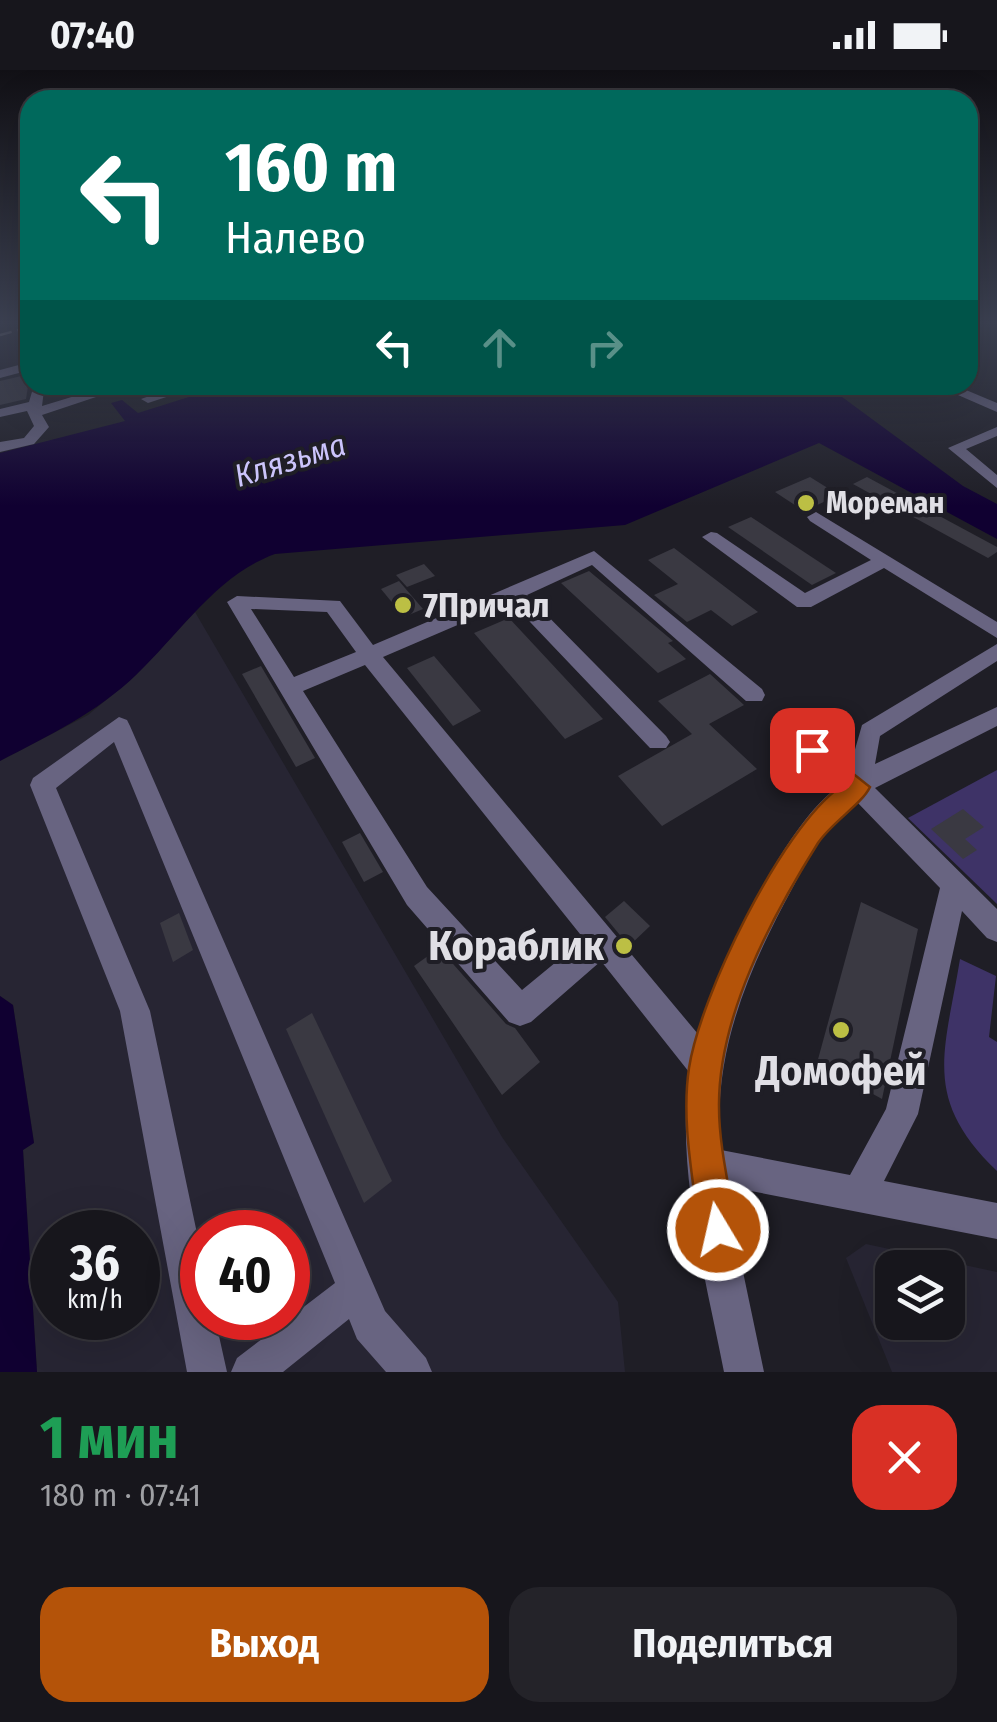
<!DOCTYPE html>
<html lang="ru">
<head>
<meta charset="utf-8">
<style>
  body { margin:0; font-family:"Fira Sans Condensed",sans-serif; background:#242329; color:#f1f3f6; height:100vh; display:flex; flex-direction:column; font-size:38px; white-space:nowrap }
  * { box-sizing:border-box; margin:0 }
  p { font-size:32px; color:#9e9fa3 }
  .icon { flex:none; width:55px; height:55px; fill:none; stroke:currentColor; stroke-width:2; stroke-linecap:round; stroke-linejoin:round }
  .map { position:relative; height:1302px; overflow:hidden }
  .sheet { display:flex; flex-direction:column; background:#17161c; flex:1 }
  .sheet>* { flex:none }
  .top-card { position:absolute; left:20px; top:20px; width:958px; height:305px; border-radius:30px; box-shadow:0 10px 40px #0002,0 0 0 2px #36353b; background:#00695c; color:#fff; overflow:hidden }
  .controls { position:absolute; left:875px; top:1180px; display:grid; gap:20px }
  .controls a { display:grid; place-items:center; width:90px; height:90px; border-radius:20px; background:#17161c; box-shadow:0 10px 40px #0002,0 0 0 2px #36353b; font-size:50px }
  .speed { position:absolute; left:30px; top:1140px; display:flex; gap:20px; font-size:50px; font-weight:700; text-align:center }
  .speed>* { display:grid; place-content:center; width:130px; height:130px; border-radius:50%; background:#17161c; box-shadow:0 10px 40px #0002,0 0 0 2px #36353b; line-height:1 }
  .speed small { font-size:25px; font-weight:400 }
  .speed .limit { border:15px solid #d22; background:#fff; color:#111 }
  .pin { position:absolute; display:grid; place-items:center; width:85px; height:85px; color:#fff; margin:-42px; border-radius:20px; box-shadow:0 5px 15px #0006 }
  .me { position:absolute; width:110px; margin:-55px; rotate:351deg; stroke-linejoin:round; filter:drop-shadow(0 0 8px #0008) }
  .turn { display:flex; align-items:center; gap:35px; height:210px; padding:0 40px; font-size:45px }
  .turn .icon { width:130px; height:130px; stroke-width:2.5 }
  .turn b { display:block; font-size:70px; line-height:85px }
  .lanes { display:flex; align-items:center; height:95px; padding:0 40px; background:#0003; justify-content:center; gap:50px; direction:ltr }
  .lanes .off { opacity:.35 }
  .round { display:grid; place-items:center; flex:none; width:105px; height:105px; border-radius:30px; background:#242329 }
  .overview { display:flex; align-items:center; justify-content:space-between; height:170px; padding:0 40px }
  h1 { font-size:60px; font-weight:700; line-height:75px; color:#1e9e55 }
  .cta { display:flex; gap:20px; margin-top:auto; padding:20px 40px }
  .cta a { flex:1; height:115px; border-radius:30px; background:#b45309; color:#fff; font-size:40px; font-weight:700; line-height:115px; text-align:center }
  .cta a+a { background:#242329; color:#f1f3f6 }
  .status { display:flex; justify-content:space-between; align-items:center; height:70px; padding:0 50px; background:#17161c; direction:ltr }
  .status svg { height:28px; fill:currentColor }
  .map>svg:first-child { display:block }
  .built { fill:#272533; fill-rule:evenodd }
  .green { fill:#3e3367 }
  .water { fill:#100031 }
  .building { fill:#3a3942 }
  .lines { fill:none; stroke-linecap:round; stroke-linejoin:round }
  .minor { fill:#686481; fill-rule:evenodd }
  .rail { stroke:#b2b1b8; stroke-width:2.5; stroke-dasharray:12 6; stroke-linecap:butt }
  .route { fill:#b45309; stroke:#753606; stroke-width:2.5 }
  .poi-dot { fill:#bcbf44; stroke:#1f1e26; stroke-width:4 }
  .labels { text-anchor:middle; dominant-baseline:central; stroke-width:8; stroke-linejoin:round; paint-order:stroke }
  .far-poi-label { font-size:30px; font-weight:bold; fill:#e0dfe5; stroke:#1f1e26; text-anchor:start }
  .far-water-label { font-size:32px; font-style:italic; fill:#cbc4fb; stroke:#1f1e26 }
  .poi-label { font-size:35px; font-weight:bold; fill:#e0dfe5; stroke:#1f1e26; text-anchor:start }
  .near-poi-label { font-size:42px; font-weight:bold; fill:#e0dfe5; stroke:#1f1e26; text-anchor:end }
</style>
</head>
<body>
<div class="status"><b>07:40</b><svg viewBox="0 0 49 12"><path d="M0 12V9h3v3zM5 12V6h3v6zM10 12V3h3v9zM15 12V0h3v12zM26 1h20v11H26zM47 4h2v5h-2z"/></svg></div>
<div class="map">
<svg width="997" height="1302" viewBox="0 0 997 1302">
  <rect width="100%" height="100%" fill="#1f1e26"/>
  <!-- built -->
  <g class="built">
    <path d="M195,542L502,1067L618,1232L625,1302H37L23,1080L34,1072L13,935L0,926V691L88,645L136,605ZM52,1162H138V1248H52ZM202,1162H288V1248H202Z"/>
    <path d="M866,1174L997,1202V1302H892L846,1188ZM892,1198H948V1252H892Z"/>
  </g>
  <!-- green -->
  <g class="green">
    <polygon points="997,700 997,834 908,748"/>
    <path d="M960,889L996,906L989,967L997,972V1101C921,1028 945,982 960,889Z"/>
  </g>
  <!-- water -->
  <g class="water">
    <path d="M227,315H845L838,324L963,416L997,434V469L819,373L625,455L275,484C217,505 180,563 137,604C97,643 48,666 0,691V383L125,351L111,333L122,330L138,343Z"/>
    <polygon points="0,926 13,935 34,1073 23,1080 37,1302 0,1302"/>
  </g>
  <!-- building -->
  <g class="building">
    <polygon points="30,304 26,329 0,335 0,311"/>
    <polygon points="810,407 839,425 804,441 775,422"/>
    <polygon points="867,407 997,477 997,482 988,488 853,414"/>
    <polygon points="751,447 836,503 812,515 728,457"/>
    <polygon points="674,478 758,542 732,556 711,540 687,552 654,525 678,514 648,490"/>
    <polygon points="424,494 435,506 407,517 396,505"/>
    <polygon points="589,501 673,571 668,573 686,589 658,603 561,513"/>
    <polygon points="399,511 423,539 404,547 381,519"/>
    <polygon points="509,548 603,649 565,669 474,563"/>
    <polygon points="434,586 481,641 453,656 407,598"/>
    <polygon points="261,596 315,688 296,697 242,604"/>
    <polygon points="710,604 744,635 709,654 757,699 662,756 618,706 692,664 658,631"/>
    <polygon points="963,739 984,757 965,769 977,780 963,789 931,759"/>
    <polygon points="360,763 383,802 364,812 342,772"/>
    <polygon points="624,831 650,856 629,876 605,847"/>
    <polygon points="861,832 918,859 882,1029 817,993"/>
    <polygon points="179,843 193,880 173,892 160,853"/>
    <polygon points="439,878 506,954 515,958 540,992 502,1025 414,896"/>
    <polygon points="312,943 392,1111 364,1133 286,959"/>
  </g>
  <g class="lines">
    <!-- minor -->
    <g class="minor">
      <polygon points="30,292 30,300 0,308 0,300"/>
      <polygon points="34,315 53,315 44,320 42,336 111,315 126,317 42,345 49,357 34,374 0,382 0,372 24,368 34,356 27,341 0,347 0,339 29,332"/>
      <polygon points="181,315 203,315 148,333 141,329"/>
      <polygon points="935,315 954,315 997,333 997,342"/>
      <polygon points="997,357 997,366 966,379 997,405 997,418 948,378"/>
      <polygon points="816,442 997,552 997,568 884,498 811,537 797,537 702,467 711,462 717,463 805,523 871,490 810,451 807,447"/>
      <path d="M594,481L762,619L765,625L762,631H746L592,495L527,525L666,666L670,672L666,678H650L511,532L383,587L698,964C719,898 783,755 839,716L804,687L800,680L804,673H820L850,697L862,655L997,574V591L880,666L875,694L997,637V656L875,718L997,839V872L987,868L962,841L918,1044L884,1111L997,1133V1169L725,1116L764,1302H724C705,1204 676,1102 689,1002L601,891L531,952L520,956L509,952L407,835L227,532L237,526L340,531L373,575ZM251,539L327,542L356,582L294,607ZM365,595L584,869L522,920L427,817L303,621ZM856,731L940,818L886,1039L850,1105L721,1080C711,985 748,900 793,817C810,786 826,753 856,731Z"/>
      <polygon points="119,647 127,650 130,656 385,1241 426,1288 432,1302 386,1302 357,1269 349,1249 283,1302 231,1302 237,1288 335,1213 114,672 56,718 150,941 202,1187 202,1248 215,1248 227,1302 187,1302 120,941 30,715 33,708"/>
    </g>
    <!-- rail -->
    <polyline class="rail" points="0,265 30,257"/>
  </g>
  <!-- sky -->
  <linearGradient id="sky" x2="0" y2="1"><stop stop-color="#111015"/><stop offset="0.58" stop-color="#3c4152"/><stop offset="1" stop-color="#3c4152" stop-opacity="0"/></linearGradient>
  <rect width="997" height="436" fill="url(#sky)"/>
  <!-- route -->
  <path class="route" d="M812,671L870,717C862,734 832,752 818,773C771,848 718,947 719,1037C719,1077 730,1120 736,1160L730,1172L718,1178L705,1172L699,1160C693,1107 681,1051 689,998C700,926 781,759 840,717L804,687L800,680Z"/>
  <!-- markers -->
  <g class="poi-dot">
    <circle cx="806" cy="433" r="10"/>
    <circle cx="403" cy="535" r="10"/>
    <circle cx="624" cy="876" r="10"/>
    <circle cx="841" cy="960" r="10"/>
  </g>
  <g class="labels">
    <!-- far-poi labels -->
    <g class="far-poi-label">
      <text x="826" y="433">Мореман</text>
    </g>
    <!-- far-water labels -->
    <g class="far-water-label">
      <text transform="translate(290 390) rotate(-17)">Клязьма</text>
    </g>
    <!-- poi labels -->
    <g class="poi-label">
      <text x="423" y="535">7Причал</text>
    </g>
    <!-- near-poi labels -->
    <g class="near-poi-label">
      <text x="604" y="876">Кораблик</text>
      <text x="841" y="1001" text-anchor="middle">Домофей</text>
    </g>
  </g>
</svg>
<div class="controls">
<a><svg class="icon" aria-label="layers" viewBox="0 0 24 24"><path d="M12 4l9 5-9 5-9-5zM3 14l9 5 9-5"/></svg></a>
</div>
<div class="speed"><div>36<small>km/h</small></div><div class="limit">40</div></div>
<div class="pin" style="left:812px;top:680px;background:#d93025"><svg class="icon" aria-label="arrive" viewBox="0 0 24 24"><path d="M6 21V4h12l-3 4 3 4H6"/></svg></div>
<svg class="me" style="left:718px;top:1160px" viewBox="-20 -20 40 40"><circle r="17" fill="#b45309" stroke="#fff" stroke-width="3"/><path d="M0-11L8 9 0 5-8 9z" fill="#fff"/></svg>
<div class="top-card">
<div class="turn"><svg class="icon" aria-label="left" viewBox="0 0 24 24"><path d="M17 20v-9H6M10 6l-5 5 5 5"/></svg><div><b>160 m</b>Налево</div></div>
<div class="lanes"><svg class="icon" aria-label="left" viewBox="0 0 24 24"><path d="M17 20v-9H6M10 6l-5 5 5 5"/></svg><svg class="icon off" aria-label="ahead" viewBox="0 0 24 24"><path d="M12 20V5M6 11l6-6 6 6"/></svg><svg class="icon off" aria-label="right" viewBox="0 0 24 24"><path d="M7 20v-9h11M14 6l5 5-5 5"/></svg></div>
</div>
</div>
<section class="sheet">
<div class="overview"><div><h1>1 мин</h1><p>180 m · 07:41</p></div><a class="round" style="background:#d93025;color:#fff"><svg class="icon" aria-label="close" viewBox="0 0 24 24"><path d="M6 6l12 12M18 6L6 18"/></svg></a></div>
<div class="cta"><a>Выход</a><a>Поделиться</a></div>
</section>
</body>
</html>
